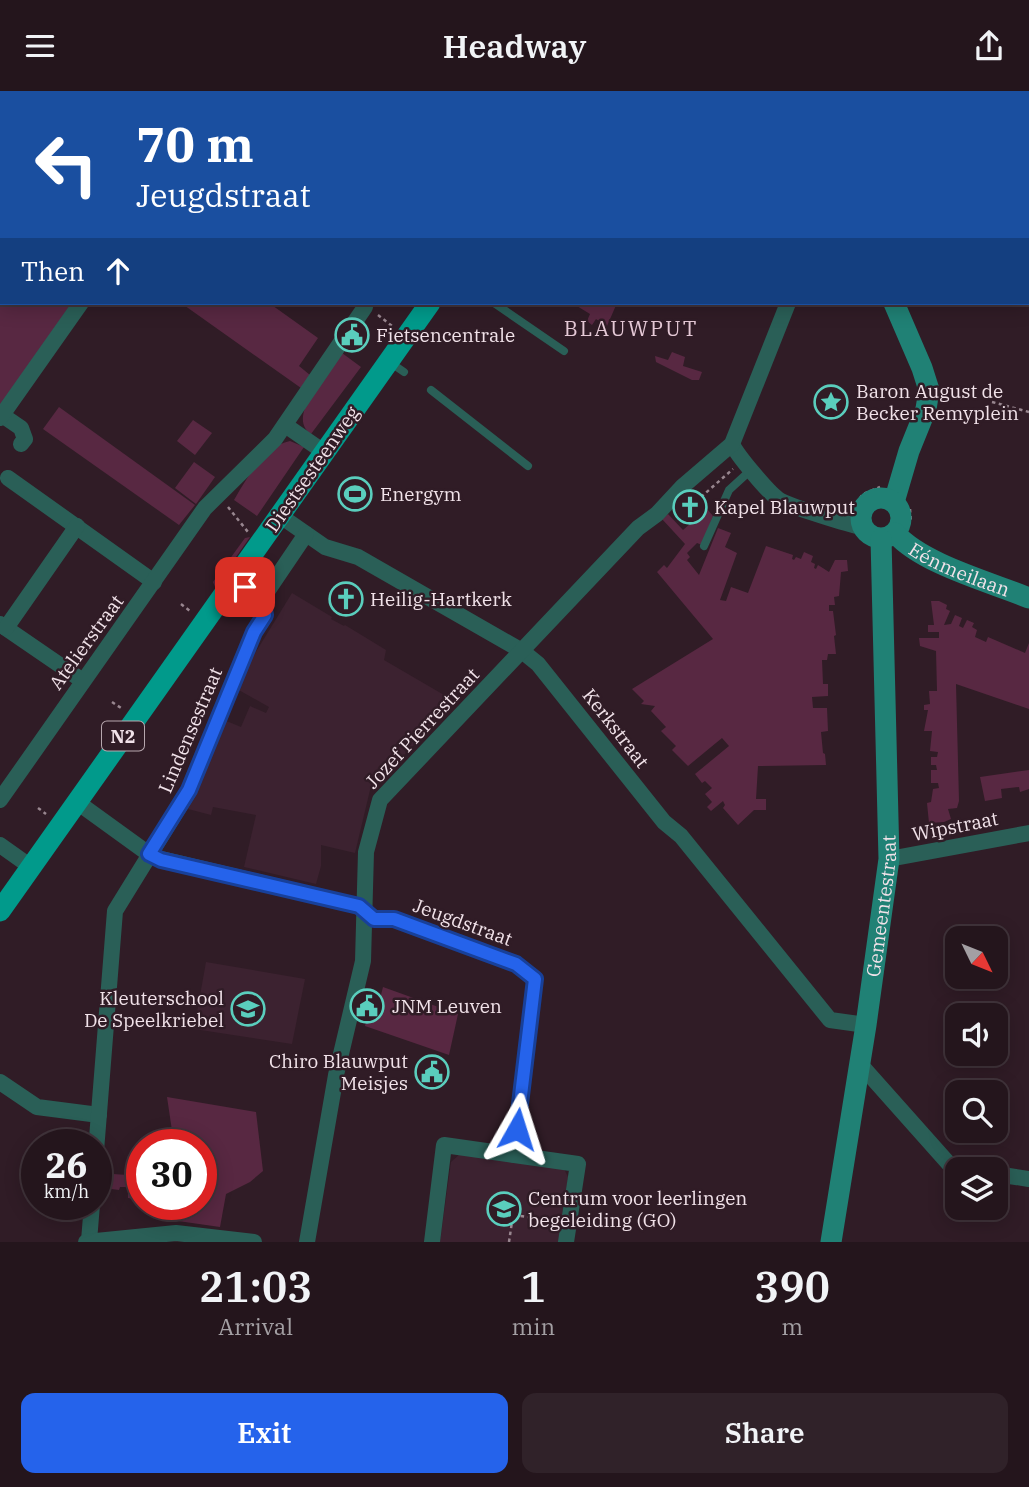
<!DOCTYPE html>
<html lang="en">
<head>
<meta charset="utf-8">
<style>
  body { margin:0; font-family:"IBM Plex Serif",serif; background:#302229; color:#f1f3f6; height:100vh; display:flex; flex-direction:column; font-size:26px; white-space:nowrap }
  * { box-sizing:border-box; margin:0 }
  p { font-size:23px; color:#a39fa3 }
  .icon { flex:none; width:38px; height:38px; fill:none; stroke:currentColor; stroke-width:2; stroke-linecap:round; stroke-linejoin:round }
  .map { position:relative; height:1151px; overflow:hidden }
  .details { display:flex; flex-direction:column; background:#24151c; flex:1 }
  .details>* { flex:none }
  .banner { position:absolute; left:0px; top:0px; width:1029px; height:214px; box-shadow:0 4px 18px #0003,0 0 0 2px #41343b; background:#1a4fa0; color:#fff; overflow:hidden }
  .needle { width:46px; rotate:133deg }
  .fabs { position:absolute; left:945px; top:835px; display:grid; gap:14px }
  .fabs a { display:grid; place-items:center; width:63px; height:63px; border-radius:14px; background:#24151c; box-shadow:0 4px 18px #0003,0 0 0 2px #41343b; font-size:35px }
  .speed { position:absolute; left:21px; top:1038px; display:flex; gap:14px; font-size:35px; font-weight:700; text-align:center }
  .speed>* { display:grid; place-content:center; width:91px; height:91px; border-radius:50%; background:#24151c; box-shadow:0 4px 18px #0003,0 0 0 2px #41343b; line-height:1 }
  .speed small { font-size:18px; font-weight:400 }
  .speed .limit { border:10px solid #d22; background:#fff; color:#111 }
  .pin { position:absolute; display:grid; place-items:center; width:60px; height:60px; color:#fff; margin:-30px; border-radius:14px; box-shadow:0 4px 10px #0006 }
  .me { position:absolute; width:77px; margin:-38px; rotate:6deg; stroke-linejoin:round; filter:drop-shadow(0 0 5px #0008) }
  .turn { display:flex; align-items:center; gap:24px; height:147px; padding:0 21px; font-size:32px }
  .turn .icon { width:91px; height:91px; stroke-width:2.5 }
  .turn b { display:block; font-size:49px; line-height:60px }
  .then { display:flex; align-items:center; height:66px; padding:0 21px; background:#0003; gap:14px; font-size:26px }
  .eta { display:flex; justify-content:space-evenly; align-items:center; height:119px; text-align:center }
  .eta b { font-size:42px; font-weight:600; line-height:49px }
  .cta { display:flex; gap:14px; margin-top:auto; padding:14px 21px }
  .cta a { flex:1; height:80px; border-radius:14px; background:#2563eb; color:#fff; font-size:28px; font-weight:600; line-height:80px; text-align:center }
  .cta a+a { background:#302229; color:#f1f3f6 }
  header { display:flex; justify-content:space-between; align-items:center; height:91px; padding:0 21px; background:#24151c; font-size:32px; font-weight:600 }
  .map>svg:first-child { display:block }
  .built { fill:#3c2230 }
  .green { fill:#582842 }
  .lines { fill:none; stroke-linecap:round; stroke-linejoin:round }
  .path { stroke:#998790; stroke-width:2.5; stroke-dasharray:3.5 3.5; stroke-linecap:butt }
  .lane { stroke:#2a5f57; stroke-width:8 }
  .street { stroke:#2a5f57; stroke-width:16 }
  .secondary { stroke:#208175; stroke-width:21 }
  .primary { stroke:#019a8b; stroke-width:21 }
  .route-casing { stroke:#184099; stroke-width:18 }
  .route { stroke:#2563eb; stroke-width:12 }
  .labels { text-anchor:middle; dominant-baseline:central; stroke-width:5; stroke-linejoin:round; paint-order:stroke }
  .shield { fill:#301c26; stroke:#b7a7ae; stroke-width:2 }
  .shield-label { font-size:18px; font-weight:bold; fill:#f1e2e9 }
  .poi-label { font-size:19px; fill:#f1e2e9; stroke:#301c26; text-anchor:start }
  .street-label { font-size:19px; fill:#f1e2e9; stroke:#301c26 }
  .neighbourhood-label { font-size:21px; letter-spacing:2px; fill:#e5c9d6; stroke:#301c26 }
</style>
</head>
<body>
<header><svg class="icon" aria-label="menu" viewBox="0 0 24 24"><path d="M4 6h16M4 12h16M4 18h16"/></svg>Headway<svg class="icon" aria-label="share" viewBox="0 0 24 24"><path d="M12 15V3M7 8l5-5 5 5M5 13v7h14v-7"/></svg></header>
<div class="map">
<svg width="1029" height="1151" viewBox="0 0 1029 1151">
  <rect width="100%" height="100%" fill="#301c26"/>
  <!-- built -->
  <g class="built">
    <polygon points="292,502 332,526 331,528 344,535 345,534 386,559 384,569 456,611 370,699 355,762 321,754 321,775 316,793 244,776 256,724 213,716 211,724 188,718 224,629 241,636 250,615 266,622 269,616 237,598 243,582"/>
    <polygon points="206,871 305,888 292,953 194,938"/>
    <polygon points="460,1063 564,1078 568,1086 559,1151 440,1151 451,1071"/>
  </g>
  <!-- green -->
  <g class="green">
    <polygon points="654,0 778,0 778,2"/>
    <polygon points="0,87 2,87 2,212 72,212 0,315"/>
    <polygon points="181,212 269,212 318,247 299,275 310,284 301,297"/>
    <polygon points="578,212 617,212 607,235 596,228 592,234 587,230 590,223 577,215"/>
    <polygon points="672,261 685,266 683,275 702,281 699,289 692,289 656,271 655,265 668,269"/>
    <path d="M342,262L361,276L311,343C285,325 330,279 342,262Z"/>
    <polygon points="59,316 195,414 179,434 43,338"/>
    <polygon points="193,329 212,342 195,364 177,350"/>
    <path d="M290,350L304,356L257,425L234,409C246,389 264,355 290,350Z"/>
    <polygon points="194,371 215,386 196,413 175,397"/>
    <polygon points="707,418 713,425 702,454 697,452 687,462 690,466 687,469 699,484 718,437 731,442 725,456 737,462 720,509 726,510 731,496 748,502 766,455 793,464 792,468 794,469 796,466 801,468 804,461 813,465 811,471 815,473 814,477 816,478 818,474 829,481 835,469 847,469 848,480 841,481 839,505 834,506 835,514 829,514 829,520 833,520 836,544 834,545 836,563 828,563 827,569 822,569 823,593 828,593 828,605 812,606 813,617 827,617 828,640 821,641 823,662 825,663 826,674 758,675 756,708 766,708 766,719 754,719 738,734 723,717 725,714 723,710 711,720 707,716 712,711 705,703 712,697 705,690 702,692 695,683 729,655 722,647 688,675 672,659 676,655 661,640 666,636 651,620 655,615 641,613 644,610 632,598 713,548 657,481 664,474 667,477 685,453 662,428 668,423 683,439"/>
    <polygon points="250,446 215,496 213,491 245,447"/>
    <polygon points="931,510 939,510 947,514 946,518 950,520 944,534 951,533 955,524 962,527 959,535 963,537 967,529 974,532 972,536 977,539 975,546 986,551 988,546 1025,562 1029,552 1029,618 956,593 959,710 957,717 948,718 951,728 944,731 929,732 927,712 931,711 933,698 939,697 938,692 931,692 931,679 937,679 936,674 931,674 931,666 937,666 938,661 930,660 932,640 924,640 928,619 924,619 924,614 930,613 929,600 937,600 936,560 920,555 919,547 939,547 939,541 928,541 928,534 934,534"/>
    <polygon points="1029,679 1029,698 1020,701 1019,696 1001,698 1002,707 985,710 980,686"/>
    <polygon points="383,896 458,923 449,964 365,935 368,922 372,922 376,908 380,908"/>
    <polygon points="167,1006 256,1021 263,1080 250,1091 226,1103 220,1136 157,1127 145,1122 146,1113 201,1113 201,1054 174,1053"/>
    <polygon points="98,1082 142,1085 142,1109 128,1107 128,1096 120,1096 119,1099 97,1096"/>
  </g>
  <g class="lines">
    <!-- path -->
    <g class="path">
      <polyline points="167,0 172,2"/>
      <polyline points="1029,0 1029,4"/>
      <polyline points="72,2 73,0"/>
      <polyline points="0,71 2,72"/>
      <polyline points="0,130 2,129"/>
      <polyline points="378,224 392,235"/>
      <polyline points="992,311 1029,321"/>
      <polyline points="701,406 733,378"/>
      <polyline points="228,416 248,441"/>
      <polyline points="910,418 911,432"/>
      <polyline points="852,419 863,403 880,396"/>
      <polyline points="181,513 190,520"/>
      <polyline points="112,611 121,617"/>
      <polyline points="38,717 46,723"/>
      <polyline points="509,1151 513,1124 555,1130"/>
    </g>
    <!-- lane -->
    <g class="lane">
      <polyline points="494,212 564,260"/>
      <polyline points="391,272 404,281"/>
      <polyline points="431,299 528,375"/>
      <polyline points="704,455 729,399 752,378"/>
    </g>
    <!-- street -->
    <g class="street">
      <polyline points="226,0 229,2"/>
      <polyline points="418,2 419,0"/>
      <polyline points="2,324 21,337 25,348 21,353"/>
      <polyline points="0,327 81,212"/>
      <polyline points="285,334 324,361"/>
      <path d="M732,353C737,364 768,401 778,408C788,415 850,434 862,436"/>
      <polyline points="8,387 154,491"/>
      <polyline points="279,424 325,456 358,466 522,560 538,573 664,731 681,745 830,929 866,934"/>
      <polyline points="262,508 306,443"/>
      <polyline points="0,533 83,590"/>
      <polyline points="6,537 77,435"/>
      <polyline points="0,709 205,417 275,348 365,216"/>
      <polyline points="77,711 153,766 359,815 374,828 394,828 516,873 535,889 514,1064"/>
      <polyline points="0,754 31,776"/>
      <polyline points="889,768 1029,742"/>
      <polyline points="860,973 949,1073 963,1078"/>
      <polyline points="0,991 37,1016 99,1024"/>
      <polyline points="96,1060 115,820 189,700 254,541 265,524 262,508 234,488"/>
      <polyline points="996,1083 1029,1088"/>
      <polyline points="89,1150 92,1113"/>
      <polyline points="86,1151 176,1142 254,1151"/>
      <polyline points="307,1151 336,984 363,870 366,761 380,709 638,437 657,423 683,395 732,353 788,212"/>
      <polyline points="432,1151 444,1054 578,1073 566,1151"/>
    </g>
    <!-- secondary -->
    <g class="secondary">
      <polyline points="835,2 835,0"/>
      <polyline points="894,212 922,277 929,299 926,318 909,360 894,411"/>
      <circle cx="881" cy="427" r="20"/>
      <path id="s1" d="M895,442C922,473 990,491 1029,507"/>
      <path id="s2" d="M831,1151L866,934L889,768L881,448"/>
    </g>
    <!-- primary -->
    <g class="primary">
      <polyline points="578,2 579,0"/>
      <polyline points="0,820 430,212"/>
    </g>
  </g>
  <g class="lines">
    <defs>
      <polyline id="route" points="245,496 262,508 265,524 254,541 189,699 149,763 161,769 359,815 374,828 394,828 516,873 535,888 517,1038"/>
    </defs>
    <!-- route casing -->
    <use href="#route" class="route-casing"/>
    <!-- route -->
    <use href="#route" class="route"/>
  </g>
  <!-- icons -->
  <defs>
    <symbol id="civic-ring" viewBox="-11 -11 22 22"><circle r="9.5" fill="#301c26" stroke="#5acebd" stroke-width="1.5"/><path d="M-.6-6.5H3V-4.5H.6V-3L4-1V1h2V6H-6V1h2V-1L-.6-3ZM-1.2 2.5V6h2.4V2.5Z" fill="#5acebd"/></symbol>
    <symbol id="sight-ring" viewBox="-11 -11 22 22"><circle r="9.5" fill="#301c26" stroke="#5acebd" stroke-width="1.5"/><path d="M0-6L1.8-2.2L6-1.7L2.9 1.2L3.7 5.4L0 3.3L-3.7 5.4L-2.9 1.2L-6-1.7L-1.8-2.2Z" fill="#5acebd"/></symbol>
    <symbol id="stadium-ring" viewBox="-11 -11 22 22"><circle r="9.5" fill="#301c26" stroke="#5acebd" stroke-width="1.5"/><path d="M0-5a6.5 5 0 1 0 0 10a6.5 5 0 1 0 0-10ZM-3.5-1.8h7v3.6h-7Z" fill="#5acebd"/></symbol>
    <symbol id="church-ring" viewBox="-11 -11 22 22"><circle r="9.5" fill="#301c26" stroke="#5acebd" stroke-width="1.5"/><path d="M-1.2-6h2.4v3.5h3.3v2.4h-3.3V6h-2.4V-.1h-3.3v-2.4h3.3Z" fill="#5acebd"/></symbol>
    <symbol id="school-ring" viewBox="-11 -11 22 22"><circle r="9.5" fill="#301c26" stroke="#5acebd" stroke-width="1.5"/><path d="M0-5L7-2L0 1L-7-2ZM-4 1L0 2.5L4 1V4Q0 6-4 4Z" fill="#5acebd"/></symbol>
  </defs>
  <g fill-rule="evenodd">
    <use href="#civic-ring" x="333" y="225" width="38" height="38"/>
    <use href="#sight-ring" x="812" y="292" width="38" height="38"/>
    <use href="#stadium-ring" x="336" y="384" width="38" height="38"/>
    <use href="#church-ring" x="671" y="397" width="38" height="38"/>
    <use href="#church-ring" x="327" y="489" width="38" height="38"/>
    <use href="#civic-ring" x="348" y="896" width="38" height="38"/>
    <use href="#school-ring" x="229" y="899" width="38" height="38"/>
    <use href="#civic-ring" x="413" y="962" width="38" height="38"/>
    <use href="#school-ring" x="485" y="1099" width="38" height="38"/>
  </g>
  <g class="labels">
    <!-- shield labels -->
    <rect class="shield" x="102" y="630.5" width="42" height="29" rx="5"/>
    <g class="shield-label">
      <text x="123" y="645">N2</text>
    </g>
    <!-- poi labels -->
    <g class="poi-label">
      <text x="376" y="244">Fietsencentrale</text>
      <text x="856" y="300">Baron August de<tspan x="856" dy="22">Becker Remyplein</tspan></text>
      <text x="380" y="403">Energym</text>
      <text x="714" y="416">Kapel Blauwput</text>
      <text x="370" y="508">Heilig-Hartkerk</text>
      <text x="224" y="907" text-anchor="end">Kleuterschool<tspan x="224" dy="22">De Speelkriebel</tspan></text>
      <text x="392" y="915">JNM Leuven</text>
      <text x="408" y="970" text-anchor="end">Chiro Blauwput<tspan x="408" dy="22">Meisjes</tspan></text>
      <text x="528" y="1107">Centrum voor leerlingen<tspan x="528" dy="22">begeleiding (GO)</tspan></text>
    </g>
    <!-- street labels -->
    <g class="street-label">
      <text transform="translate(312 378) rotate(-55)">Diestsesteenweg</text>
      <text stroke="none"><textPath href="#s1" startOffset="75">Eénmeilaan</textPath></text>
      <text transform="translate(86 551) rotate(-54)">Atelierstraat</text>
      <text transform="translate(422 637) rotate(-47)">Jozef Pierrestraat</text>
      <text transform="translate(616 637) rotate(52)">Kerkstraat</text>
      <text transform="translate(190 639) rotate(-67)">Lindensestraat</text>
      <text transform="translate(955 735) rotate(-11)">Wipstraat</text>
      <text stroke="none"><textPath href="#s2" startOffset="340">Gemeentestraat</textPath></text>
      <text transform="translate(463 831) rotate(20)">Jeugdstraat</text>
    </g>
    <!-- neighbourhood labels -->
    <g class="neighbourhood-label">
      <text x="631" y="237">BLAUWPUT</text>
    </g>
  </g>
</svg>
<div class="fabs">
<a><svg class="needle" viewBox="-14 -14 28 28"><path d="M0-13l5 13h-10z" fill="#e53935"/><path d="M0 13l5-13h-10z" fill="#a39fa3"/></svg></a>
<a><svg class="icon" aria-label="sound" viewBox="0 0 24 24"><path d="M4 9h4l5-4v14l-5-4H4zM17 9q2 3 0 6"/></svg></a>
<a><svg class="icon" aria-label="search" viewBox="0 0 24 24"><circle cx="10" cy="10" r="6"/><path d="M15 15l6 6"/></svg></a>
<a><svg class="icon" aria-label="layers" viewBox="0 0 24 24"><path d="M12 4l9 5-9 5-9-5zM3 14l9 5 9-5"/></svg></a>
</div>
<div class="speed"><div>26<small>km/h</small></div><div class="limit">30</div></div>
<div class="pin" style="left:245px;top:496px;background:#d93025"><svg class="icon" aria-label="arrive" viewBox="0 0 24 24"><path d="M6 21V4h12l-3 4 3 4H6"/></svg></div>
<svg class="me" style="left:517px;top:1038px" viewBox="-20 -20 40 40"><path d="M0-17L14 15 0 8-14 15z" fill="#2563eb" stroke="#fff" stroke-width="4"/></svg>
<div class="banner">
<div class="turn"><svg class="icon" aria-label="left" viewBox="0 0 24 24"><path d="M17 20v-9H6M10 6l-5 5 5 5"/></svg><div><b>70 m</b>Jeugdstraat</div></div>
<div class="then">Then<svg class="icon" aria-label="ahead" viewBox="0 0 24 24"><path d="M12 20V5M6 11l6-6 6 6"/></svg></div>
</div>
</div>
<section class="details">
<div class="eta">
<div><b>21:03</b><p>Arrival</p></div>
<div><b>1</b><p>min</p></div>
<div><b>390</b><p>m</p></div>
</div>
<div class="cta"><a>Exit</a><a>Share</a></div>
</section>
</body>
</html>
